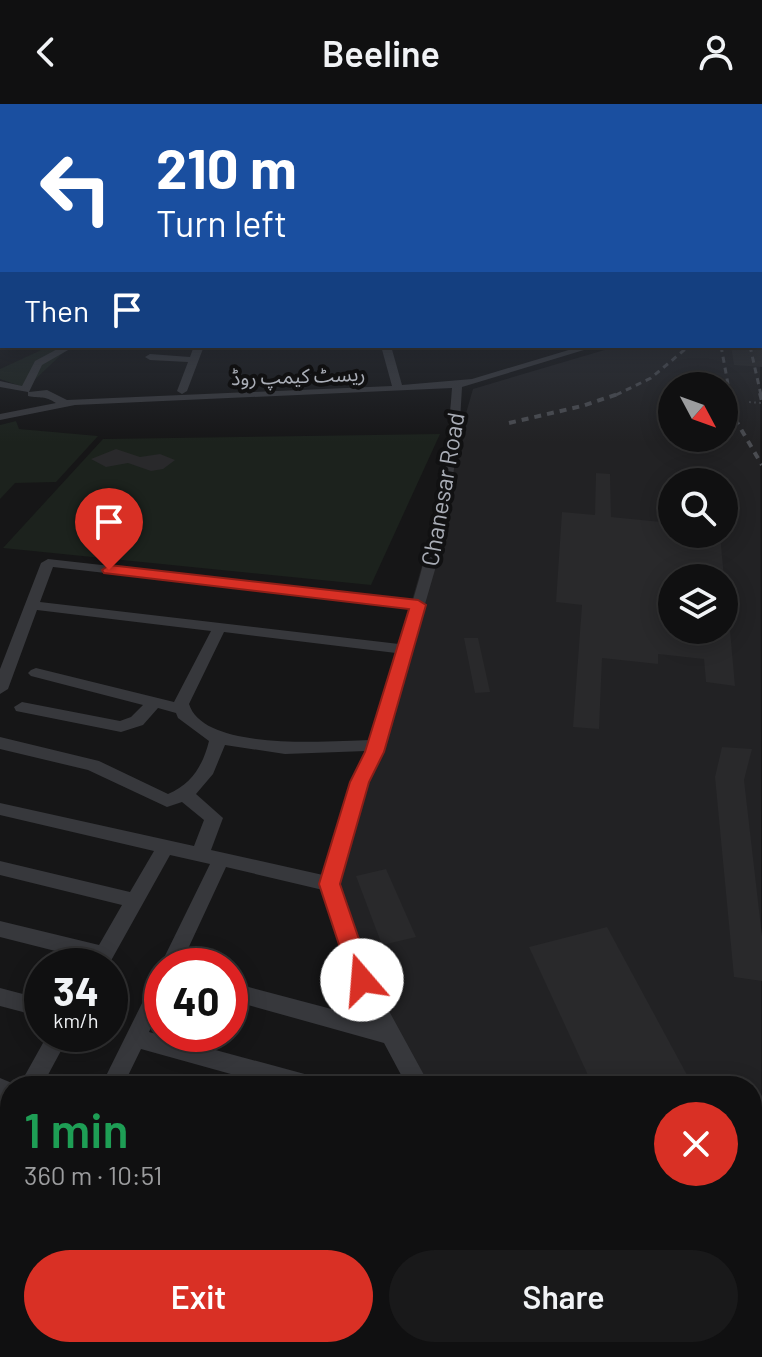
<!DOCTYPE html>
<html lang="en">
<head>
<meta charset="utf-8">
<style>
  body { margin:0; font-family:Barlow,"Noto Sans Arabic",sans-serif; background:#19191a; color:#f1f3f6; height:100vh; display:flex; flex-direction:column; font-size:30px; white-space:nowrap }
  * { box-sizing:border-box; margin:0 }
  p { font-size:26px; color:#9c9d9f }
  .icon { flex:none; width:44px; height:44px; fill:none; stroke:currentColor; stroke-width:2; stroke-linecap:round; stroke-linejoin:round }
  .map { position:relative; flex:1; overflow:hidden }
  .drawer { position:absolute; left:0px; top:972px; width:762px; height:282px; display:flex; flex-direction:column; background:#101011; border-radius:32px 32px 0 0; box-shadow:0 4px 20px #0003,0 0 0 2px #303031 }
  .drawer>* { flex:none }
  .guide { position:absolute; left:0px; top:0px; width:762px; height:244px; box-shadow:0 4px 20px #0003,0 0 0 2px #303031; background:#1a4fa0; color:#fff; overflow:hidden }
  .needle { width:52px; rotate:131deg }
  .fabs { position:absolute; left:658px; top:268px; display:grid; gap:16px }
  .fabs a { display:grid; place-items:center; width:80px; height:80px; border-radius:50%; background:#101011; box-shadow:0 4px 20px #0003,0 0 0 2px #303031; font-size:40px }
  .speed { position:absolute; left:24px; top:844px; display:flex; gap:16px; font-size:40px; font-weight:700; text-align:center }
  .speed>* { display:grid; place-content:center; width:104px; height:104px; border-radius:50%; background:#101011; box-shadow:0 4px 20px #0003,0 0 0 2px #303031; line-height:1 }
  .speed small { font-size:20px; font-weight:400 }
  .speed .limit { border:12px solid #d22; background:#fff; color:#111 }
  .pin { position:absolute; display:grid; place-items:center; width:68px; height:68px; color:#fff; margin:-82px -34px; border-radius:50% 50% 50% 0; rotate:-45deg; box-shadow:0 0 8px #0007 }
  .pin .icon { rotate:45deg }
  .me { position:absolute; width:88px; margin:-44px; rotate:342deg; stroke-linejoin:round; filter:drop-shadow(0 0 6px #0008) }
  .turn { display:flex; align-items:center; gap:28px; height:168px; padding:0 24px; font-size:36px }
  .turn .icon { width:104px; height:104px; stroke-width:2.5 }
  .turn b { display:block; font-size:56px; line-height:68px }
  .then { display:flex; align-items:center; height:76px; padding:0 24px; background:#0003; gap:16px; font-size:30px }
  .round { display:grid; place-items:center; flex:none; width:84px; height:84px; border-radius:42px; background:#19191a }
  .summary { display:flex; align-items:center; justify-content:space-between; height:136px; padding:0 24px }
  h1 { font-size:48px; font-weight:600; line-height:60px; color:#1e9e55 }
  .button { display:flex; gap:16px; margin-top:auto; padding:16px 24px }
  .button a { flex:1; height:92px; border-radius:48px; background:#d93025; color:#fff; font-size:32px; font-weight:600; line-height:92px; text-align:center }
  .button a+a { background:#19191a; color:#f1f3f6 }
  header { display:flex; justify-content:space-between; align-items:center; height:104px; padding:0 24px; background:#101011; font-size:36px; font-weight:600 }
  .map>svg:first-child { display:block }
  .built { fill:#222224; fill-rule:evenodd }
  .green { fill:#1c221d }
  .building { fill:#29292b }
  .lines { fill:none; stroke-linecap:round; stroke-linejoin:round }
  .path { stroke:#3d3f43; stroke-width:2; stroke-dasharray:2 3; stroke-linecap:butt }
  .minor { fill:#37383c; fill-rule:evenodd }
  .rail-far1 { stroke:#4a4c51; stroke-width:3; stroke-dasharray:6 5; stroke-linecap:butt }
  .rail { stroke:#4a4c51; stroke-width:4; stroke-dasharray:7 6; stroke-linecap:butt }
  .route { fill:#d93025; stroke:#8d1f18; stroke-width:2 }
  .labels { text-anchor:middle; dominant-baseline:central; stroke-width:8; stroke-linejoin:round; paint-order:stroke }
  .far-street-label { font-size:20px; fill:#a9adb6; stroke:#111112 }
  .street-label { font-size:24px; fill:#a9adb6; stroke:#111112 }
</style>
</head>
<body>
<header><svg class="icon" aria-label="back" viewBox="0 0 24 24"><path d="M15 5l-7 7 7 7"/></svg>Beeline<svg class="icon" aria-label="person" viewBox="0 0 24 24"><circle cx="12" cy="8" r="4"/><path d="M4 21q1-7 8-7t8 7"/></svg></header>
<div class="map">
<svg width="762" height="1253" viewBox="0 0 762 1253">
  <rect width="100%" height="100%" fill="#161617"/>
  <!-- built -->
  <path class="built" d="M760,163L762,1253H551L547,1244H752V982H419L362,876L330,780L473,285L618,242H760ZM672,282H724V334H672ZM672,378H724V430H672ZM672,474H724V526H672Z"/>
  <!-- green -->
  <g class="green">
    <polygon points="50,242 75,242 65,247 26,284 0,275 0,265"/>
    <polygon points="16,317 19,325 98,332 56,378 15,379 0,395 0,321"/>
    <polygon points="440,330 371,481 3,444 103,335"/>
  </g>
  <!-- building -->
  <g class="building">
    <polygon points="731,242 762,242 762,263 734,261"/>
    <polygon points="116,345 140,353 160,350 175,356 163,365 151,367 128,359 106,363 91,355"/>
    <polygon points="596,369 610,370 611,413 672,419 672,430 720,430 724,474 672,474 672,526 730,526 735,582 706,578 704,555 658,550 658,560 602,554 599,625 573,623 582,501 556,498 562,408 595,411"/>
    <polygon points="464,534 478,534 490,588 475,589"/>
    <polygon points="722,643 752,645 744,676 762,832 762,877 734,873 715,673"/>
    <polygon points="386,765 416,833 382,841 356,772"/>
    <polygon points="607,823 693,982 593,982 529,843"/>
  </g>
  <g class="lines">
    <!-- path -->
    <polyline class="path" points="749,298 762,299"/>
    <!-- minor -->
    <g class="minor">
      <path d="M63,242H75L42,261L29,288L47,286L67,296L392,282L381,242H391L402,281L472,275L582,242H597L462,283L459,334L441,445L382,648L367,678L339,780L371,874L430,982H407L384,939L230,896V878L373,916L352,876L323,786L226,763L180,862H162V866L160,862L210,760L170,751L108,862H88L91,856L0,833V817L99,841L122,801L0,771V757L130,788L154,747L0,711V699L194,742L204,716L182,698L167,703L88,666L0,645V633L99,657L168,690C192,680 203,661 209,637L178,614L176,609L158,604L143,621L121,628L16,607L14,603L22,598L120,617L131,613L143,601L31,572L28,569L31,566L36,564L174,598L211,527L37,506L8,585L0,590V565L41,459L48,455L413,496C434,427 447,356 452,284L75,301L0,316V310L56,299C44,291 41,295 28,292V288L0,283V277L22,282L35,257ZM53,463L410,504L399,540L40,498ZM224,528L396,549L370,636C329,637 204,648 189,600ZM225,641L285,650L366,647L351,678L323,771L211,746L223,714L196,690L213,670Z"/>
      <polygon points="194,242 204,242 187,287 182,290 177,287 188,258 150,256 145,253 150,250 190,253"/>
      <polygon points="162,870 162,900 149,928 312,972 320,975 323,982 274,982 141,945 123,982 101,982 155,873"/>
      <polygon points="0,884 42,895 42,913 0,902"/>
      <polygon points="48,930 70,930 42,982 10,982 10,998 0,994 0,974 19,982"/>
      <polygon points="114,1244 140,1244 137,1253 111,1253"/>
      <polygon points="226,1244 279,1244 282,1253 229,1253"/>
      <polygon points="309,1244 335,1244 332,1253 306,1253"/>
      <polygon points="541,1244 568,1244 571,1253 544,1253"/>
    </g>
    <!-- rail-far1 -->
    <g class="rail-far1">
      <polyline points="721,242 730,291"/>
      <polyline points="750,242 761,291"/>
      <polyline points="616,291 651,274 689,242"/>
    </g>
    <!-- rail -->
    <g class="rail">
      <polyline points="730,289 735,315 762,361"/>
      <polyline points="760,289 762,297"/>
      <polyline points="509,319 582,302 621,289"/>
    </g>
  </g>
  <!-- sky -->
  <linearGradient id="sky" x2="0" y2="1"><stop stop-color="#0c0c0d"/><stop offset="0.48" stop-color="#363c47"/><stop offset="1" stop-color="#363c47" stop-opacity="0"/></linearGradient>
  <rect width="762" height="338" fill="url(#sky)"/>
  <!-- route -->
  <polygon class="route" points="109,461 418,496 426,501 384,648 369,678 340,780 373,876 370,883 362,886 353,883 319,780 350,678 365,648 409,505 104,469 102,466"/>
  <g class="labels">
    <!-- far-street labels -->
    <g class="far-street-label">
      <text transform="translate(298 271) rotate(-2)">ریسٹ کیمپ روڈ</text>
    </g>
    <!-- street labels -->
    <g class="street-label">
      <text transform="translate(442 385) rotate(-80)">Chanesar Road</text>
    </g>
  </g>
</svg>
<div class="fabs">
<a><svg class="needle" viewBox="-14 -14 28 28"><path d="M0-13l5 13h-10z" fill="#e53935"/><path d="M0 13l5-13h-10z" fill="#9c9d9f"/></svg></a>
<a><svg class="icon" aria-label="search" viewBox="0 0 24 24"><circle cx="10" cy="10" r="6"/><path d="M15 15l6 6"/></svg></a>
<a><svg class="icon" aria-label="layers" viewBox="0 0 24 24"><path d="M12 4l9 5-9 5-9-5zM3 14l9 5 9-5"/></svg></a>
</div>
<div class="speed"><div>34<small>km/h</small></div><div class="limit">40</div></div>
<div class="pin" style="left:109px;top:466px;background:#d93025"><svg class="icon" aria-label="arrive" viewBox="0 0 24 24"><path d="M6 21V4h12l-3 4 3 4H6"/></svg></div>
<svg class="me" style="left:362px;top:876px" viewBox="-20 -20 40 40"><circle r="19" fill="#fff"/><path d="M0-13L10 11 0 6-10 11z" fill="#d93025"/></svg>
<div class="guide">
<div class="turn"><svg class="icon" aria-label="left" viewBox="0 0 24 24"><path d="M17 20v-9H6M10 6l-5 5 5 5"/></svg><div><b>210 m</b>Turn left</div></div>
<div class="then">Then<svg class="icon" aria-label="arrive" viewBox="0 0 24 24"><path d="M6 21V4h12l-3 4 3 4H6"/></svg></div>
</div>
<section class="drawer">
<div class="summary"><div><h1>1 min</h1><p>360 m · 10:51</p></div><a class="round" style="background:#d93025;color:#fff"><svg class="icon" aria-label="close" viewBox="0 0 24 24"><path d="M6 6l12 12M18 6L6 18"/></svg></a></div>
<div class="button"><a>Exit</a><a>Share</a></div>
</section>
</div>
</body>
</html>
